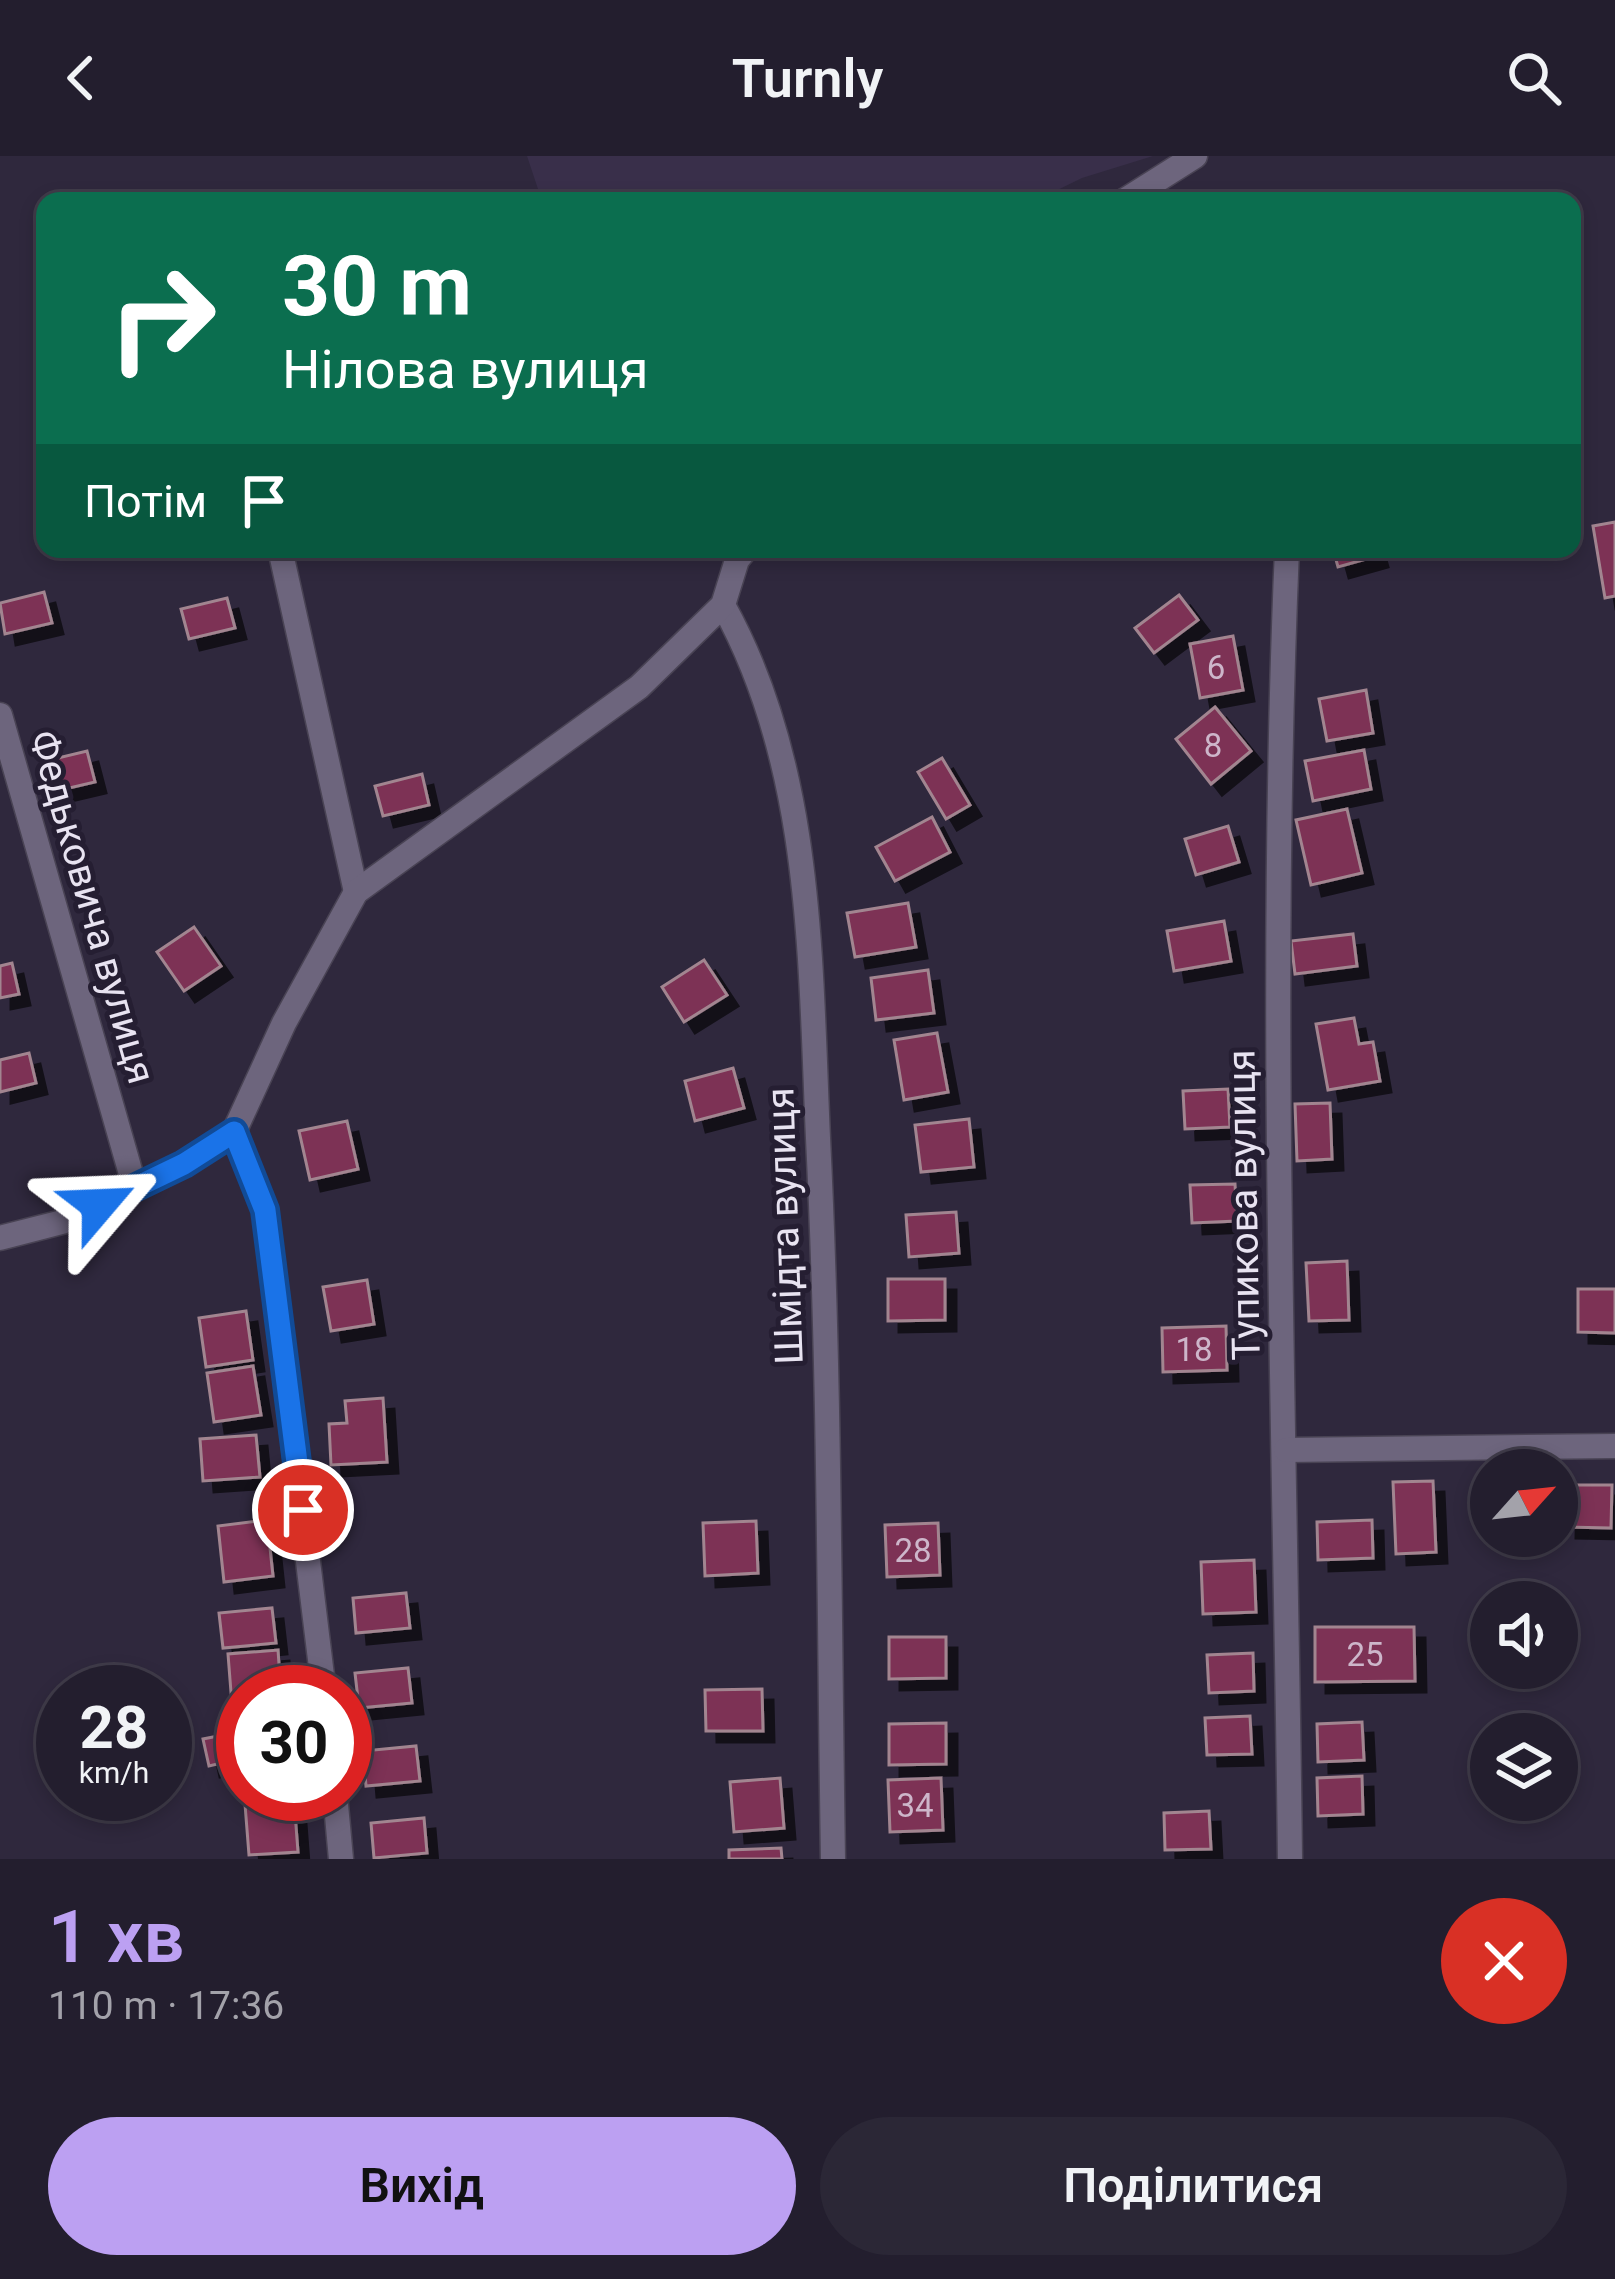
<!DOCTYPE html>
<html lang="uk">
<head>
<meta charset="utf-8">
<style>
  body { margin:0; font-family:Roboto,sans-serif; background:#2b2736; color:#f1f3f6; height:100vh; display:flex; flex-direction:column; font-size:45px; white-space:nowrap }
  * { box-sizing:border-box; margin:0 }
  p { font-size:39px; color:#a3a2aa }
  .icon { flex:none; width:66px; height:66px; fill:none; stroke:currentColor; stroke-width:2; stroke-linecap:round; stroke-linejoin:round }
  .map { position:relative; height:1703px; overflow:hidden }
  .panel { display:flex; flex-direction:column; background:#231e2e; flex:1 }
  .panel>* { flex:none }
  .hud { position:absolute; left:36px; top:36px; width:1545px; height:366px; border-radius:24px; box-shadow:0 6px 18px #0003,0 0 0 3px #403c4a; background:#0b6e4f; color:#fff; overflow:hidden }
  .needle { width:78px; rotate:63deg }
  .tools { position:absolute; left:1470px; top:1293px; display:grid; gap:24px }
  .tools a { display:grid; place-items:center; width:108px; height:108px; border-radius:50%; background:#231e2e; box-shadow:0 6px 18px #0003,0 0 0 3px #403c4a; font-size:60px }
  .speed { position:absolute; left:36px; top:1509px; display:flex; gap:24px; font-size:60px; font-weight:700; text-align:center }
  .speed>* { display:grid; place-content:center; width:156px; height:156px; border-radius:50%; background:#231e2e; box-shadow:0 6px 18px #0003,0 0 0 3px #403c4a; line-height:1 }
  .speed small { font-size:30px; font-weight:400 }
  .speed .limit { border:18px solid #d22; background:#fff; color:#111 }
  .pin { position:absolute; display:grid; place-items:center; width:102px; height:102px; color:#fff; margin:-51px; border:6px solid #fff; border-radius:50%; box-shadow:0 3px 12px #0007 }
  .me { position:absolute; width:132px; margin:-66px; rotate:64deg; stroke-linejoin:round; filter:drop-shadow(0 0 9px #0008) }
  .turn { display:flex; align-items:center; gap:42px; height:252px; padding:0 48px; font-size:54px }
  .turn .icon { width:156px; height:156px; stroke-width:2.5 }
  .turn b { display:block; font-size:84px; line-height:102px }
  .then { display:flex; align-items:center; height:114px; padding:0 48px; background:#0003; gap:24px; font-size:45px }
  .round { display:grid; place-items:center; flex:none; width:126px; height:126px; border-radius:63px; background:#2b2736 }
  .head { display:flex; align-items:center; justify-content:space-between; height:204px; padding:0 48px }
  h1 { font-size:72px; font-weight:600; line-height:90px; color:#bca0f2 }
  .button { display:flex; gap:24px; margin-top:auto; padding:24px 48px }
  .button a { flex:1; height:138px; border-radius:72px; background:#bca0f2; color:#111; font-size:48px; font-weight:600; line-height:138px; text-align:center }
  .button a+a { background:#2b2736; color:#f1f3f6 }
  header { display:flex; justify-content:space-between; align-items:center; height:156px; padding:0 48px; background:#231e2e; font-size:54px; font-weight:600 }
  .map>svg:first-child { display:block }
  .built { fill:#392f4a }
  .building { fill:#7d3154; stroke:#a28590; stroke-width:3; filter:url(#shadow) }
  .lines { fill:none; stroke-linecap:round; stroke-linejoin:round }
  .minor-casing { stroke:#494354; stroke-width:27 }
  .minor { stroke:#6d657d; stroke-width:24 }
  .route-casing { stroke:#114b97; stroke-width:30 }
  .route { stroke:#1a73e8; stroke-width:21 }
  .labels { text-anchor:middle; dominant-baseline:central; stroke-width:10; stroke-linejoin:round; paint-order:stroke }
  .number-label { font-size:33px; fill:#cdb6ca }
  .street-label { font-size:39px; fill:#e8e3f1; stroke:#251e32 }
</style>
</head>
<body>
<header><svg class="icon" aria-label="back" viewBox="0 0 24 24"><path d="M15 5l-7 7 7 7"/></svg>Turnly<svg class="icon" aria-label="search" viewBox="0 0 24 24"><circle cx="10" cy="10" r="6"/><path d="M15 15l6 6"/></svg></header>
<div class="map">
<svg width="1615" height="1703" viewBox="0 0 1615 1703">
  <defs>
    <filter id="shadow"><feDropShadow dx="11" dy="11" stdDeviation="0" flood-color="#0009"/></filter>
  </defs>
  <rect width="100%" height="100%" fill="#2f283d"/>
  <!-- built -->
  <polygon class="built" points="527,0 1153,0 1082,22 1035,45 542,45"/>
  <!-- building -->
  <g class="building">
    <polygon points="1615,366 1615,440 1605,442 1593,370"/>
    <polygon points="1333,393 1375,393 1377,400 1338,411"/>
    <polygon points="44,436 52,467 5,478 0,447"/>
    <polygon points="1179,439 1198,464 1154,497 1135,472"/>
    <polygon points="227,442 235,472 189,483 181,453"/>
    <polygon points="1233,480 1243,534 1200,542 1190,488"/>
    <polygon points="1366,534 1373,577 1327,585 1319,543"/>
    <polygon points="1215,551 1251,595 1211,628 1176,583"/>
    <polygon points="1364,594 1371,633 1313,645 1305,605"/>
    <polygon points="87,595 95,626 48,637 41,606"/>
    <polygon points="942,602 970,649 946,663 918,616"/>
    <polygon points="422,618 429,649 383,660 375,630"/>
    <polygon points="1347,653 1362,717 1311,729 1296,664"/>
    <polygon points="932,661 950,696 895,725 876,691"/>
    <polygon points="1228,670 1239,706 1196,719 1185,683"/>
    <polygon points="908,747 916,791 855,801 847,757"/>
    <polygon points="1224,765 1231,805 1174,815 1167,775"/>
    <polygon points="194,771 221,810 184,835 157,796"/>
    <polygon points="1353,778 1357,810 1295,818 1291,785"/>
    <polygon points="704,804 727,839 684,866 662,831"/>
    <polygon points="12,807 19,838 0,842 0,810"/>
    <polygon points="928,814 934,857 876,864 871,822"/>
    <polygon points="1354,862 1359,888 1373,886 1380,925 1328,934 1316,868"/>
    <polygon points="937,877 948,936 904,944 894,884"/>
    <polygon points="29,897 36,927 0,936 0,904"/>
    <polygon points="733,912 744,952 695,965 685,925"/>
    <polygon points="1228,933 1230,971 1185,973 1183,935"/>
    <polygon points="1330,947 1332,1003 1297,1005 1295,948"/>
    <polygon points="969,963 974,1011 921,1016 915,969"/>
    <polygon points="347,965 358,1013 310,1024 299,975"/>
    <polygon points="1235,1028 1237,1065 1192,1067 1190,1029"/>
    <polygon points="956,1056 959,1097 909,1101 906,1059"/>
    <polygon points="1347,1105 1349,1164 1309,1165 1306,1107"/>
    <polygon points="888,1123 945,1123 945,1164 888,1165"/>
    <polygon points="367,1124 374,1168 331,1175 323,1131"/>
    <polygon points="1578,1133 1615,1133 1615,1177 1578,1176"/>
    <polygon points="246,1155 253,1204 206,1211 199,1162"/>
    <polygon points="1226,1170 1227,1214 1163,1216 1162,1172"/>
    <polygon points="253,1210 261,1259 214,1266 207,1217"/>
    <polygon points="383,1242 387,1306 331,1309 329,1268 347,1267 345,1245"/>
    <polygon points="256,1279 260,1321 203,1325 200,1283"/>
    <polygon points="1433,1325 1436,1396 1396,1398 1393,1326"/>
    <polygon points="1566,1329 1612,1329 1611,1372 1565,1371"/>
    <polygon points="267,1364 273,1420 224,1426 218,1370"/>
    <polygon points="1372,1364 1373,1402 1318,1404 1317,1366"/>
    <polygon points="756,1365 758,1417 705,1420 703,1367"/>
    <polygon points="938,1367 940,1419 887,1421 885,1369"/>
    <polygon points="1254,1404 1256,1456 1203,1458 1201,1406"/>
    <polygon points="406,1437 410,1472 356,1477 353,1442"/>
    <polygon points="272,1452 276,1487 223,1492 219,1457"/>
    <polygon points="1315,1471 1414,1471 1415,1525 1315,1526"/>
    <polygon points="889,1481 946,1481 946,1522 889,1523"/>
    <polygon points="278,1494 281,1536 243,1536 243,1548 232,1549 228,1498"/>
    <polygon points="1253,1497 1254,1535 1209,1537 1207,1499"/>
    <polygon points="408,1512 412,1547 359,1552 355,1517"/>
    <polygon points="762,1533 763,1575 706,1575 705,1534"/>
    <polygon points="1250,1560 1252,1598 1207,1599 1205,1562"/>
    <polygon points="1362,1566 1364,1604 1318,1606 1317,1568"/>
    <polygon points="946,1567 946,1608 889,1609 889,1568"/>
    <polygon points="243,1575 243,1602 209,1610 203,1583"/>
    <polygon points="416,1590 420,1625 366,1630 363,1595"/>
    <polygon points="1362,1620 1363,1658 1318,1660 1317,1622"/>
    <polygon points="780,1622 784,1672 734,1676 730,1626"/>
    <polygon points="941,1622 943,1674 890,1676 888,1624"/>
    <polygon points="294,1644 298,1696 249,1699 245,1648"/>
    <polygon points="1209,1655 1211,1693 1165,1694 1164,1657"/>
    <polygon points="424,1662 427,1697 374,1702 371,1667"/>
    <polygon points="781,1692 782,1703 729,1703 729,1694"/>
  </g>
  <g class="lines">
    <defs>
      <g id="minor">
        <polyline points="1124,45 1195,0"/>
        <polyline points="280,393 356,736"/>
        <path d="M1287,393C1268,830 1285,1266 1290,1703"/>
        <path d="M723,449C813,611 810,803 818,982C830,1222 829,1463 833,1703"/>
        <polyline points="0,559 135,1032"/>
        <polyline points="234,976 265,1054 324,1536"/>
        <polyline points="0,1082 62,1066 184,1008 234,976 284,867 356,736 639,531 723,449 737,404 746,393"/>
        <polyline points="1286,1294 1615,1290"/>
        <polyline points="335,1638 341,1703"/>
      </g>
    </defs>
    <!-- minor casing -->
    <use href="#minor" class="minor-casing"/>
    <!-- minor -->
    <use href="#minor" class="minor"/>
  </g>
  <g class="lines">
    <defs>
      <polyline id="route" points="99,1049 184,1008 234,976 265,1054 303,1354"/>
    </defs>
    <!-- route casing -->
    <use href="#route" class="route-casing"/>
    <!-- route -->
    <use href="#route" class="route"/>
  </g>
  <g class="labels">
    <!-- number labels -->
    <g class="number-label">
      <text x="1216" y="511">6</text>
      <text x="1213" y="589">8</text>
      <text x="1194" y="1193">18</text>
      <text x="913" y="1394">28</text>
      <text x="1365" y="1498">25</text>
      <text x="915" y="1649">34</text>
    </g>
    <!-- street labels -->
    <g class="street-label">
      <text transform="translate(92 751) rotate(74)">Федьковича вулиця</text>
      <text transform="translate(1244 1049) rotate(-91)">Тупикова вулиця</text>
      <text transform="translate(785 1070) rotate(-92)">Шмідта вулиця</text>
    </g>
  </g>
</svg>
<div class="tools">
<a><svg class="needle" viewBox="-14 -14 28 28"><path d="M0-13l5 13h-10z" fill="#e53935"/><path d="M0 13l5-13h-10z" fill="#a3a2aa"/></svg></a>
<a><svg class="icon" aria-label="sound" viewBox="0 0 24 24"><path d="M4 9h4l5-4v14l-5-4H4zM17 9q2 3 0 6"/></svg></a>
<a><svg class="icon" aria-label="layers" viewBox="0 0 24 24"><path d="M12 4l9 5-9 5-9-5zM3 14l9 5 9-5"/></svg></a>
</div>
<div class="speed"><div>28<small>km/h</small></div><div class="limit">30</div></div>
<div class="pin" style="left:303px;top:1354px;background:#d93025"><svg class="icon" aria-label="arrive" viewBox="0 0 24 24"><path d="M6 21V4h12l-3 4 3 4H6"/></svg></div>
<svg class="me" style="left:99px;top:1049px" viewBox="-20 -20 40 40"><path d="M0-17L14 15 0 8-14 15z" fill="#1a73e8" stroke="#fff" stroke-width="4"/></svg>
<div class="hud">
<div class="turn"><svg class="icon" aria-label="right" viewBox="0 0 24 24"><path d="M7 20v-9h11M14 6l5 5-5 5"/></svg><div><b>30 m</b>Нілова вулиця</div></div>
<div class="then">Потім<svg class="icon" aria-label="arrive" viewBox="0 0 24 24"><path d="M6 21V4h12l-3 4 3 4H6"/></svg></div>
</div>
</div>
<section class="panel">
<div class="head"><div><h1>1 хв</h1><p>110 m · 17:36</p></div><a class="round" style="background:#d93025;color:#fff"><svg class="icon" aria-label="close" viewBox="0 0 24 24"><path d="M6 6l12 12M18 6L6 18"/></svg></a></div>
<div class="button"><a>Вихід</a><a>Поділитися</a></div>
</section>
</body>
</html>
